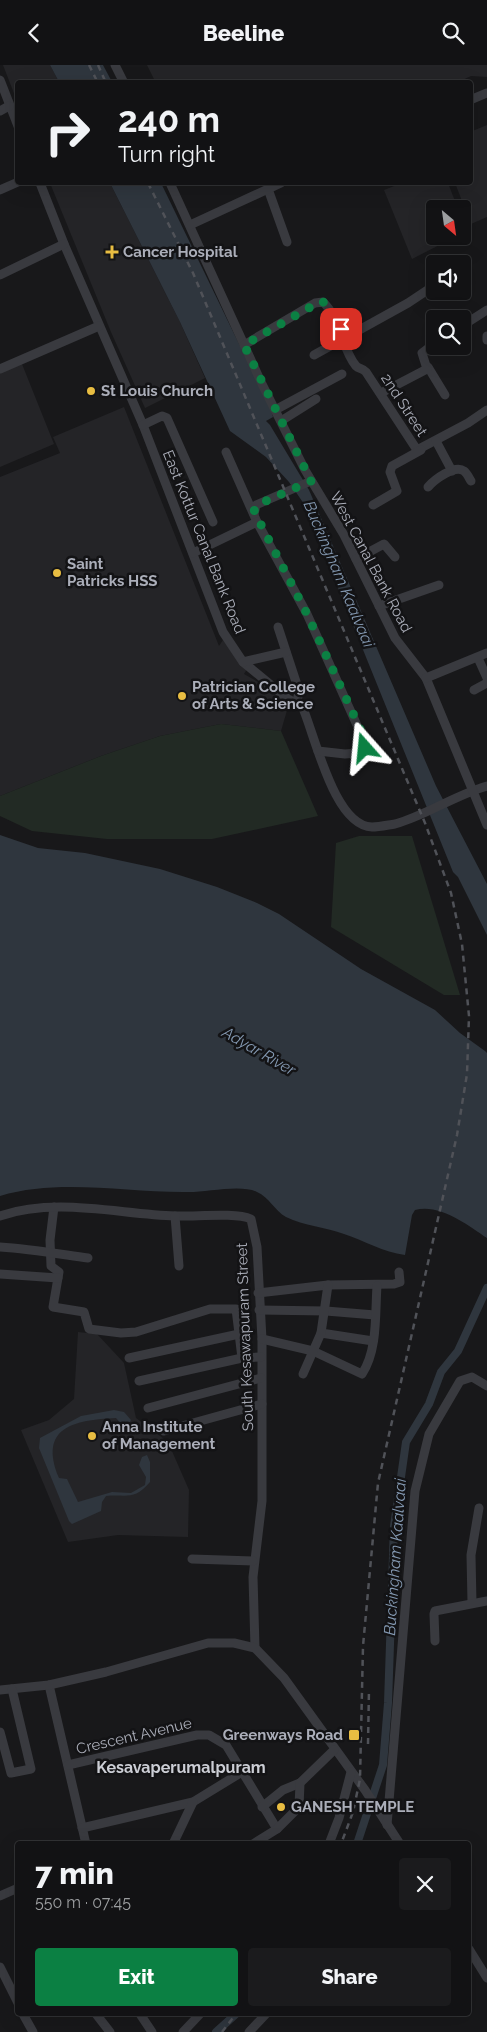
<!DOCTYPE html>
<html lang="en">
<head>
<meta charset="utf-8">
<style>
  body { margin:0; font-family:Raleway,sans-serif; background:#1b1b1d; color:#f1f3f6; height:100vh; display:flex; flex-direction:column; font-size:19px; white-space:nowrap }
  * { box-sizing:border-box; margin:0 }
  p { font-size:16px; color:#9c9ea0 }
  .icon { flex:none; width:28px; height:28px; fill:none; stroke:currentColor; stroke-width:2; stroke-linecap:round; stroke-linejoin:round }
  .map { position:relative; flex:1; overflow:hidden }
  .panel { position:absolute; left:15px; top:1776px; width:456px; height:175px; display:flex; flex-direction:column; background:#121214; border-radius:5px; box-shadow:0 5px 20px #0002,0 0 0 1px #313234 }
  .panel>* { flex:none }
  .guide { position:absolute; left:15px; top:15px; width:458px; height:105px; border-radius:5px; box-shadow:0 5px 20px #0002,0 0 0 1px #313234; background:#121214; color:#f1f3f6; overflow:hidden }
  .needle { width:32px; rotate:151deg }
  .buttons { position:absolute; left:426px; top:135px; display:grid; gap:10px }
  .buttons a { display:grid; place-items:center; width:45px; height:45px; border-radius:5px; background:#121214; box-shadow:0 5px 20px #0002,0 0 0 1px #313234; font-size:25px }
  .pin { position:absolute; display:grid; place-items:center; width:42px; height:42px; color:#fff; margin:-21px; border-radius:10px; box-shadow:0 2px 8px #0006 }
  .me { position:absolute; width:55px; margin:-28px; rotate:342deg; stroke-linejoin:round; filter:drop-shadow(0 0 4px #0008) }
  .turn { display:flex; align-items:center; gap:18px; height:105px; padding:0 20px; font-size:22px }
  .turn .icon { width:65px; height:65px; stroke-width:2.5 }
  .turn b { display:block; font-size:35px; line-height:42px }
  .round { display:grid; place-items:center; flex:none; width:52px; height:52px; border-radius:5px; background:#1b1b1d }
  .summary { display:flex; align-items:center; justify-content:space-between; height:85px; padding:0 20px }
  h1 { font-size:30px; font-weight:800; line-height:38px }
  .cta { display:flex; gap:10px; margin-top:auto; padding:10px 20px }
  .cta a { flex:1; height:58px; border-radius:5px; background:#0b8043; color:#fff; font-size:20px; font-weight:800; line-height:58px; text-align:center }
  .cta a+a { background:#1b1b1d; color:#f1f3f6 }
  header { display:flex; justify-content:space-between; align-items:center; height:65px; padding:0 20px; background:#121214; font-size:22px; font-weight:800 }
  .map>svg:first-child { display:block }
  .built { fill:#242427 }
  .green { fill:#222a24 }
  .water { fill:#2f363e }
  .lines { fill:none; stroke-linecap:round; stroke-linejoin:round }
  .canal { stroke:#2f363e; stroke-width:8 }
  .minor { stroke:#393a3f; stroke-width:9 }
  .rail { stroke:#505258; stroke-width:2.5; stroke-dasharray:6 5; stroke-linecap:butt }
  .route { stroke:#0b8043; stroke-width:9; stroke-dasharray:0 16.2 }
  .poi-dot { fill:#e8bd42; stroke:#131315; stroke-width:2 }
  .labels { text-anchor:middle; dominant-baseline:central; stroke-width:5; stroke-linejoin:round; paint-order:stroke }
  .poi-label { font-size:15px; font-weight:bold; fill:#abaeb9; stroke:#131315; text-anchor:start }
  .street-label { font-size:15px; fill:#abaeb9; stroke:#131315 }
  .water-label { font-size:16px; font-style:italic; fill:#8499b2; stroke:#131315 }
  .neighbourhood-label { font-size:16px; font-weight:bold; fill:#ccced5; stroke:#131315 }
</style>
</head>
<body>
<header><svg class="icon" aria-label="back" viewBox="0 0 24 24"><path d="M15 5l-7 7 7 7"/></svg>Beeline<svg class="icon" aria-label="search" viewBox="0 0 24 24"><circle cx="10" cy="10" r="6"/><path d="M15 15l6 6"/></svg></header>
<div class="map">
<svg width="487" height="1967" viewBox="0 0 487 1967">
  <rect width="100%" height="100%" fill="#18181a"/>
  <!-- built -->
  <g class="built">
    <polygon points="3,0 50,0 59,17 18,18 17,36"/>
    <polygon points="147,0 487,0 487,12 471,11 456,18 156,18"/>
    <polygon points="487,60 487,152 471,159 455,118 470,118 470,67"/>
    <polygon points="50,118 110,118 180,257 205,313 145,343 111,267"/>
    <polygon points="402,118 448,118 458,144 435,144 435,171 457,171 412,194 384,125"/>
    <polygon points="22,299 54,379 0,402 0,307"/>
    <polygon points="124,342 219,581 223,575 247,604 244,609 290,635 281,666 221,659 160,671 101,691 0,731 0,412 60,388 53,372"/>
    <polygon points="78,1267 97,1269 124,1298 136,1353 168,1377 189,1425 188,1472 118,1470 68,1477 21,1365 49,1355 74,1334"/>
  </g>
  <!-- green -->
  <g class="green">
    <polygon points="221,659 281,666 318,751 212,774 107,774 32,766 0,751 0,731 101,691 160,671"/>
    <polygon points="359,771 412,771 460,930 444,930 331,862 336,778"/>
  </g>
  <!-- water -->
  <g class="water">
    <polygon points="50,0 103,0 112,17 59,17"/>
    <polygon points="110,118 161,118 271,345 273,352 266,356 270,360 309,425 436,721 487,819 487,870 458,812 453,807 304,439 289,417 266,392 230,366 180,257"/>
    <path d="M0,770L38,783L85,788L160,804L217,822L257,838L279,849L361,904L435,945L460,968L485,986L487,988V1173C468,1160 439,1138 415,1145L412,1150L405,1190C383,1187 365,1176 344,1169C326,1162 304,1161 286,1152C275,1146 269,1132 257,1127C242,1119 207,1127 189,1127C127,1128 60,1113 0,1131Z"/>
    <path d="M114,1345L124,1347L131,1355L128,1361H123L116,1353C74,1355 38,1362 59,1413L67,1414L78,1437L112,1427L131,1428L145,1420L146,1412L139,1400L142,1392L147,1390L150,1397V1417C134,1436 127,1429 106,1431L102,1437L101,1446L72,1459L69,1456L39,1383L40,1373L81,1351Z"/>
  </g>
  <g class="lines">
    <!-- canal -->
    <g class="canal">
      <polyline points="357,1779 383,1700 388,1638 394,1461 406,1377 429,1339 441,1307 458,1286 487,1223"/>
      <polyline points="216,1967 236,1949"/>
    </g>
    <!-- minor -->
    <g class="minor">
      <polyline points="115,0 124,18"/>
      <polyline points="0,15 18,61"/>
      <polyline points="470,35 487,28"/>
      <polyline points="0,46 9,41"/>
      <path d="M40,118L64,179L143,360L223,567L243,597L288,634L302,641C315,670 334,761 372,762C379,762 388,760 395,759C427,750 455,730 487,721"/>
      <polyline points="170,118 262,319 305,405 344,470 395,573 426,613 487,760"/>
      <polyline points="268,124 287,177"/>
      <polyline points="0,125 18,117"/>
      <polyline points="190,160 281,118"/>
      <polyline points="0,210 64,179"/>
      <polyline points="462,261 487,245"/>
      <polyline points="487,271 487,275"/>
      <path d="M244,280L315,238L323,237C341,254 341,283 356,301C359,304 363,303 366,307L417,385L468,358L487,345"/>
      <polyline points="314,290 408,238 435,220"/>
      <polyline points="428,302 445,330"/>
      <polyline points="0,304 99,261"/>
      <polyline points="381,328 427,304 422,288 435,278"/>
      <polyline points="275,345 342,309"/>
      <polyline points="281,356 316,334"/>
      <polyline points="143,360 162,351 167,353 213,457"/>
      <polyline points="436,376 452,406"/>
      <polyline points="226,387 257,457 307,549 365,678 365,683 357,688 345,689 318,686"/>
      <path d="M428,422C434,415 455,399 464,406C467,408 469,413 471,416"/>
      <polyline points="373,440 397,426 390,407 392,401 421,385"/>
      <polyline points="254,449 256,440 311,416"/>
      <polyline points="193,488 257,457"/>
      <polyline points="356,494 384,479 395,492"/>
      <polyline points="379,541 439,520"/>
      <polyline points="278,562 299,626 297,637"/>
      <polyline points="478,593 487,613"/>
      <polyline points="243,597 286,587"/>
      <polyline points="426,613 487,588"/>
      <polyline points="474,625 487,618"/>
      <polyline points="54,1142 50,1175 51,1201 59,1207 53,1242 84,1247 89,1264 121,1268 136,1267 210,1244 236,1244 242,1293"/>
      <path d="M0,1151C55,1132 118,1149 175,1151C194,1152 235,1147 251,1154L257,1182L262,1274V1436L253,1512L255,1583"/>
      <polyline points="175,1151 179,1201"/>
      <path d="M0,1182C30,1184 59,1189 88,1193"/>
      <polyline points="0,1209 58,1213"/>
      <polyline points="258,1228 328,1220 394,1219 400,1217 399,1207"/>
      <polyline points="259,1245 326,1246 375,1250"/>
      <polyline points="321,1268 373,1276"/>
      <path d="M262,1274L313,1286L362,1309C378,1285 375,1248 377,1221"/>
      <polyline points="129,1293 239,1269"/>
      <polyline points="303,1309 321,1268 328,1220"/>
      <polyline points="139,1316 242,1293 261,1292"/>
      <polyline points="148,1343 261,1313"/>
      <polyline points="164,1366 262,1339"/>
      <polyline points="192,1494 253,1496"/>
      <polyline points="472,1538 471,1490 479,1443"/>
      <polyline points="435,1576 434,1549 435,1546 487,1536"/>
      <polyline points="49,1620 86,1779"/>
      <polyline points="0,1625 49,1620 106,1607 208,1578 234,1578 255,1583 284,1613 365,1725 400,1779"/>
      <polyline points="0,1667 11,1708 31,1704 12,1624"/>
      <polyline points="68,1700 197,1670 209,1670 226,1680 277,1764"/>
      <polyline points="262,1742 283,1725 300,1718"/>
      <polyline points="387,1760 415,1426 429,1369 460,1316 472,1312 487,1321"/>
      <polyline points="82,1763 193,1737 242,1707"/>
      <polyline points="173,1779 193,1737"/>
      <polyline points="253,1779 277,1764 299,1742 300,1718 334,1685"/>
      <polyline points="329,1779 339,1753 351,1707"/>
      <polyline points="0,1831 18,1823"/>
      <polyline points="469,1884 487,1913"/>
      <polyline points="0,1902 18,1938"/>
      <polyline points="23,1949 33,1967"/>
      <polyline points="96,1949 110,1967"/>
      <polyline points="140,1949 152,1967"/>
      <polyline points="183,1967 200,1949"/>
      <polyline points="249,1967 266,1949"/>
    </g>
    <!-- rail -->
    <g class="rail">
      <polyline points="89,0 98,18"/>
      <polyline points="98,0 106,18"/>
      <polyline points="148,118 193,208 425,758 451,828 462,879 469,951 467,1009 457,1070 378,1418 363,1581 360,1714 353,1747 341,1779"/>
      <polyline points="368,1679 369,1624"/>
      <polyline points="222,1967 236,1949"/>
    </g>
  </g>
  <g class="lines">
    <!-- route -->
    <polyline class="route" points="341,264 325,238 321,236 244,280 311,416 259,439 254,446 307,549 363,670 365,683"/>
  </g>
  <!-- markers -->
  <g class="poi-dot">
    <path d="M109.5 179.5h5v5h5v5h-5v5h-5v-5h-5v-5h5z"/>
    <circle cx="91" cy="326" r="5"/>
    <circle cx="57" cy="508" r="5"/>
    <circle cx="182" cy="631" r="5"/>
    <circle cx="92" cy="1371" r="5"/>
    <rect x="348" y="1664" width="12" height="12" rx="2.5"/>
    <circle cx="281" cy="1742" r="5"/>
  </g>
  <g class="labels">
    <!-- poi labels -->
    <g class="poi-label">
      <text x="123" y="187">Cancer Hospital</text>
      <text x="101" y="326">St Louis Church</text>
      <text x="67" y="499">Saint<tspan x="67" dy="17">Patricks HSS</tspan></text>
      <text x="192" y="622">Patrician College<tspan x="192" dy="17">of Arts &amp; Science</tspan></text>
      <text x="102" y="1362">Anna Institute<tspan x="102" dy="17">of Management</tspan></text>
      <text x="343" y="1670" text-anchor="end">Greenways Road</text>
      <text x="291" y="1742">GANESH TEMPLE</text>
    </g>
    <!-- street labels -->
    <g class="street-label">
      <text transform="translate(404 340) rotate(57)">2nd Street</text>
      <text transform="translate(204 477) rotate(68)">East Kottur Canal Bank Road</text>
      <text transform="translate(371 497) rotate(62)">West Canal Bank Road</text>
      <text transform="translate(245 1272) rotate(-92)">South Kesawapuram Street</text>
      <text transform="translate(134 1671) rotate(-13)">Crescent Avenue</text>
    </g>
    <!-- water labels -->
    <g class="water-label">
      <text transform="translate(339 509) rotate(67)">Buckingham Kaalvaai</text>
      <text transform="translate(259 986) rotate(30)">Adyar River</text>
      <text transform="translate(395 1492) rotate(-86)">Buckingham Kaalvaai</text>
    </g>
    <!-- neighbourhood labels -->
    <g class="neighbourhood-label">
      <text x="181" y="1702">Kesavaperumalpuram</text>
    </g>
  </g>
</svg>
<div class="buttons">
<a><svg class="needle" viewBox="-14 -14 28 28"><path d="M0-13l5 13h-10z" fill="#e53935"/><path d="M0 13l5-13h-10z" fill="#9c9ea0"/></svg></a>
<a><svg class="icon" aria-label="sound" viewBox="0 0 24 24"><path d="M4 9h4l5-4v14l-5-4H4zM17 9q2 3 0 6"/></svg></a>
<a><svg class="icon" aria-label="search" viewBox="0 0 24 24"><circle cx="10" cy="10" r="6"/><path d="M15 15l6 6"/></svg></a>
</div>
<div class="pin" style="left:341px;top:264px;background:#d93025"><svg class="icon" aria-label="arrive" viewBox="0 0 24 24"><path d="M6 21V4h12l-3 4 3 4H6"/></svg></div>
<svg class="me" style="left:365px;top:683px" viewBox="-20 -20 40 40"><path d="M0-17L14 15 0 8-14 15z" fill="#0b8043" stroke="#fff" stroke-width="4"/></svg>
<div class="guide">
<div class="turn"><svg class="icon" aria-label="right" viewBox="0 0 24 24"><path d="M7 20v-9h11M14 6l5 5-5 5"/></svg><div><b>240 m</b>Turn right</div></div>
</div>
<section class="panel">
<div class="summary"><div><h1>7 min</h1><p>550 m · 07:45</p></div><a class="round"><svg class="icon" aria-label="close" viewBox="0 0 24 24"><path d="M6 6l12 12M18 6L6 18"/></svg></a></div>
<div class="cta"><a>Exit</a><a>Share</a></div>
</section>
</div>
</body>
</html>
